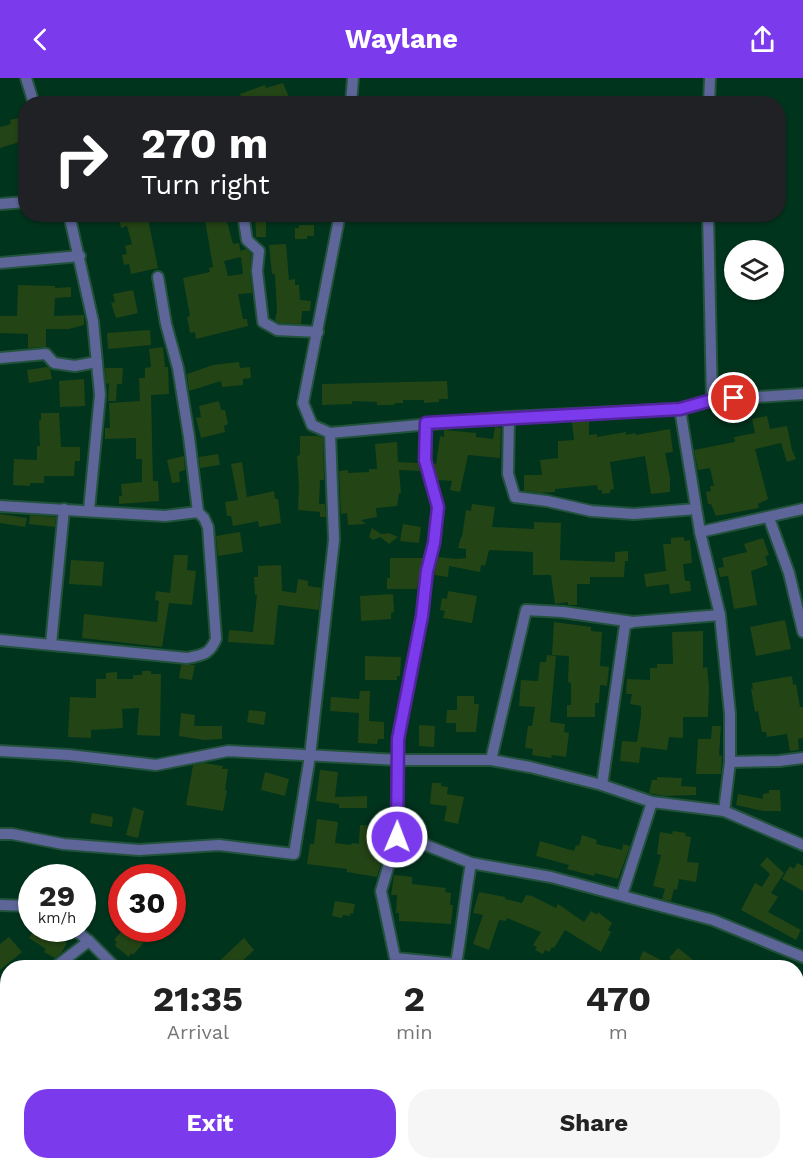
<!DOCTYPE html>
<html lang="en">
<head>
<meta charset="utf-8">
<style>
  body { margin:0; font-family:"Work Sans",sans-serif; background:#f6f6f6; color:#222; height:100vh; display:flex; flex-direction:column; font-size:22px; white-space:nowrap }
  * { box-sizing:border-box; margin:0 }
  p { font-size:20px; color:#767676 }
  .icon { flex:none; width:33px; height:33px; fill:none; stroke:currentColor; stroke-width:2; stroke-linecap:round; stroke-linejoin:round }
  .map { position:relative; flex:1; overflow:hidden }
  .details { position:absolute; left:0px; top:882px; width:804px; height:210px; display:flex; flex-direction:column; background:#fff; border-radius:24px 24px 0 0; box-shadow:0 2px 4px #0004 }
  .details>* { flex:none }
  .top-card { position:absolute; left:18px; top:18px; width:768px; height:126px; border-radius:24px; box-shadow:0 2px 4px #0004; background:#202124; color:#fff; overflow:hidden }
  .buttons { position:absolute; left:724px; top:162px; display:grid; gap:12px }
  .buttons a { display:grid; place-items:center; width:60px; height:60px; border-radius:50%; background:#fff; box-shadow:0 2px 4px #0004; font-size:30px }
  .speed { position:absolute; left:18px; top:786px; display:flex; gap:12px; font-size:30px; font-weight:700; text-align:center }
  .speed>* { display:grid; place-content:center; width:78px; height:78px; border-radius:50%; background:#fff; box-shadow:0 2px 4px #0004; line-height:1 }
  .speed small { font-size:15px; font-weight:400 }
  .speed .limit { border:9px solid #d22; background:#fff; color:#111 }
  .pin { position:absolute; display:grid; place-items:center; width:51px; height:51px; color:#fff; margin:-26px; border:3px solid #fff; border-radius:50%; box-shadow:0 2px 6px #0007 }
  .me { position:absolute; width:66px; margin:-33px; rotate:1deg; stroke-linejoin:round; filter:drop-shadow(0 0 4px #0008) }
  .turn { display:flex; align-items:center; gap:21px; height:126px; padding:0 24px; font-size:27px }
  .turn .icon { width:78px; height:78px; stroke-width:2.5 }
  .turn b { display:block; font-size:42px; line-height:51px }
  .eta { display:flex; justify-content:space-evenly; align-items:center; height:102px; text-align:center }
  .eta b { font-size:36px; font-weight:700; line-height:42px }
  .action { display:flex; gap:12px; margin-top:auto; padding:12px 24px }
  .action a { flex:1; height:69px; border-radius:24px; background:#7c3aed; color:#fff; font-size:24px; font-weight:700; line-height:69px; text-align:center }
  .action a+a { background:#f6f6f6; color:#222 }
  header { display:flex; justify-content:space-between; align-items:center; height:78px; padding:0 24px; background:#7c3aed; color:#fff; font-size:27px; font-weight:700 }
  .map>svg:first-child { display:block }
  .building { fill:#234415; fill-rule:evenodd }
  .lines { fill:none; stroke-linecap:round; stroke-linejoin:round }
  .street-casing { stroke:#22523c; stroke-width:14 }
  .street { stroke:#5e6599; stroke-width:10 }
  .route-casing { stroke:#51269a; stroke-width:15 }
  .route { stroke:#7c3aed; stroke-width:10 }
</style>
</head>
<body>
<header><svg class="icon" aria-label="back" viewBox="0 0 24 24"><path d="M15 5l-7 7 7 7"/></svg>Waylane<svg class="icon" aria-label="share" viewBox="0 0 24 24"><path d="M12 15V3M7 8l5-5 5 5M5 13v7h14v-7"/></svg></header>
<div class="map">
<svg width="803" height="1092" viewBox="0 0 803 1092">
  <rect width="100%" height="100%" fill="#01341d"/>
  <!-- building -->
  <g class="building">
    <polygon points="283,5 290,22 288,22 289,26 243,26 240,16 265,7 266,10"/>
    <polygon points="23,39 26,48 26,62 0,70 0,49 11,46 10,42"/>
    <polygon points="130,136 147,136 158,190 131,196 129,186 124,187 122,177 127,176 125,168 132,166 127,148 121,150 119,139"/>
    <path d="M204,136H225L233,166L239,165L241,175L240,173L246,171L251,176L250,194L252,215L238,216L243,241H247L248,248L196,261L195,254L190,255L187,239L190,238L183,200L210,194L209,190L213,189ZM241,179L243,196L228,198L224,183Z"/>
    <polygon points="255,136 266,136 266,159 256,159"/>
    <polygon points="299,147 314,147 314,158 307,158 307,161 295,161 295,150 299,150"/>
    <polygon points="286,166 289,202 295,201 295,207 299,207 300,222 311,223 310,233 302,233 301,246 279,245 275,242 277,233 275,196 272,196 269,167"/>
    <polygon points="18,207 55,208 55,210 71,209 71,219 55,220 54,238 84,237 84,247 69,251 46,251 46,269 28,270 28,256 0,255 0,238 17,238"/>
    <polygon points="133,212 138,235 116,240 111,225 115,224 113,216"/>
    <polygon points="150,252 151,267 108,271 107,255"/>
    <polygon points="163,269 165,289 168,289 169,316 151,317 153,403 158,403 159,423 119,426 119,418 122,418 121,406 142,404 142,381 136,381 136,360 105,361 105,350 110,350 109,325 140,323 139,300 145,300 145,290 151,289 149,271"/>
    <polygon points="239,284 240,290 250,289 251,300 243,301 243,307 222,309 221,303 189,313 187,296 213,287"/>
    <polygon points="47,289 50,291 52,301 29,305 27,292"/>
    <polygon points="105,290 123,290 122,306 117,306 116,323 108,323 109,306 106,305"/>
    <polygon points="84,301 85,328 60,329 59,303"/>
    <polygon points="447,303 448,321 439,321 439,324 424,325 424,322 403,322 403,325 395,325 394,327 377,327 377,324 352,323 352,326 322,327 322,306"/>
    <polygon points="219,323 221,332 225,332 228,346 224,348 225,354 201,360 196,340 201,339 199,328"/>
    <polygon points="41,335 59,335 61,369 80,369 80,383 75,383 74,398 44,398 44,405 30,405 30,408 13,407 14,381 37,382 37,368 40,368 39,343 41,342"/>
    <polygon points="767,338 770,351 787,348 792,372 796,381 787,384 781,365 755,371 768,421 758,426 759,430 716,438 711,426 708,426 706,414 711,413 710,408 714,408 710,390 698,392 694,372 735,364 734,359 755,355 752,341"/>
    <polygon points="589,343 589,357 597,356 597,359 626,354 626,357 635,355 636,357 670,351 673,374 665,375 670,400 670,414 651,416 645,378 610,384 614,411 610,412 610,415 602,416 602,412 598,412 597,407 555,411 555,414 541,415 524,413 524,397 542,397 540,382 558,380 558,363 574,362 572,344"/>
    <polygon points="495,349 501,350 500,380 468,377 460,414 450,412 452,403 438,402 434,386 436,386 437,380 440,358 444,359 444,352 476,355 476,359 493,361"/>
    <polygon points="300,358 318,358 323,360 324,402 320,402 319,426 325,426 326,439 320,439 320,434 298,432 299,409 297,378 300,377"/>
    <polygon points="397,364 398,384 418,385 420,393 399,392 401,415 399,415 397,428 376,430 377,439 361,442 366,446 348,447 347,435 341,436 339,393 348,392 348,395 369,394 369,391 377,391 375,366"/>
    <polygon points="218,376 220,387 200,390 199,379"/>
    <polygon points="184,378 185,392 179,394 180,404 172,405 167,382"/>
    <polygon points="242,384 247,419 274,413 275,421 278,421 281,445 259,449 258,443 233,448 231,438 227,438 225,424 238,422 231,386"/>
    <polygon points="472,426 495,429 492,449 534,451 534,444 561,445 560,482 615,484 615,474 628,473 628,483 625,483 624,499 590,499 590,506 577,506 577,527 568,527 568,524 555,526 551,497 533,497 533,474 489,472 485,488 481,487 480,494 449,488 448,499 434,497 438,479 456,481 466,480 466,471 458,470 461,459 462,459 466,432 471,433"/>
    <polygon points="0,436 27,440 25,449 0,445"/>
    <polygon points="30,437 56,439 55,449 29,446"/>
    <polygon points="403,446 421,449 419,465 400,463"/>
    <polygon points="372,450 381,456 389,455 398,459 389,466 380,459 373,462 369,459"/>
    <polygon points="240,454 243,474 218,478 216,458"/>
    <polygon points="684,459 684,463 690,462 692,485 683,486 685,503 690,503 691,513 670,516 669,506 646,509 644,496 666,493 663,466 671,466 671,460"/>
    <polygon points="763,460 769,477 765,478 768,487 751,493 757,527 734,531 728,498 720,499 718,490 724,489 722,480 747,474 744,466"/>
    <polygon points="174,477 188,477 187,492 196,493 192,527 169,525 162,569 82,560 84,536 157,544 159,523 155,522 156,513 170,515"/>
    <polygon points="390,480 423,480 417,511 387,511 387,500 390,500"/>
    <polygon points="71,482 104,484 102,508 69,506"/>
    <polygon points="281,487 282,513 296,515 298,501 308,503 308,508 321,510 319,532 278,527 274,567 228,564 229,552 253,554 257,517 255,517 254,499 258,499 258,488"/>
    <polygon points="448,513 477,518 472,545 443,540 445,533 440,532 442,520 447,521"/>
    <polygon points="393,516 394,534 391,535 391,541 361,543 360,518"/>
    <polygon points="785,542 791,571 756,578 750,549"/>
    <polygon points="554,544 591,549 591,553 602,554 600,588 609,589 607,608 600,607 599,625 595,625 595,639 567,639 567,627 571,627 571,605 568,604 569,578 552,577"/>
    <polygon points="703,553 703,590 707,589 709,608 708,639 683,639 683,660 669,659 667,672 641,669 639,685 620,683 622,663 637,664 641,638 641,628 630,626 632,616 626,616 627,601 650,602 650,590 657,590 657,586 673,586 672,554"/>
    <polygon points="547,577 556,578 550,644 565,646 564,654 569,655 566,679 552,677 551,680 532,677 533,671 525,670 528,648 532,648 535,629 519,628 521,602 538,603 540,584 546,584"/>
    <polygon points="365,578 401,579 400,598 397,598 397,602 365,602"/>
    <polygon points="181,587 195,587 192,602 179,600"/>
    <polygon points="142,593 151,593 151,596 161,596 160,658 137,657 139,630 122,631 123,650 91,652 91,660 68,659 70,619 96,620 96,601 106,601 106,595 117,594 117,601 133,601 133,597 142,597"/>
    <polygon points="792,598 793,607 796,606 800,629 803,629 803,660 798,661 799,672 790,673 787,656 767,659 766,654 762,654 758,633 755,634 751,611 753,611 752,605"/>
    <polygon points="360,613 370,613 369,643 384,644 384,661 378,661 377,666 358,665 359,635 330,633 331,619 359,621"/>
    <polygon points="457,618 474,618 474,626 479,626 476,654 456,654 456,645 446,645 447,632 457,632"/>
    <polygon points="249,632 266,634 264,647 247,644"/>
    <polygon points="181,635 195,637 194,648 222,648 222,661 204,662 179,658"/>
    <polygon points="419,647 435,648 434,669 419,668"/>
    <polygon points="712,648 721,648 719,677 722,678 721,696 696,696 698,661 711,661"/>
    <polygon points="204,685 223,688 222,691 228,691 225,712 227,712 223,733 186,727 193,687"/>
    <polygon points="320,692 338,694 335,719 367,718 367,730 339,730 339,726 316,723"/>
    <polygon points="265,694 289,701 285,718 261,712"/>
    <polygon points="657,699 682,700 681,708 696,709 696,717 664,718 649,715 652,702 657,702"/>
    <polygon points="432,705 441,705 441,708 448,709 447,716 464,719 458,746 444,743 447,728 430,726"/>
    <polygon points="769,712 780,712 781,733 763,733 736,727 738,716 763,721 763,716 769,715"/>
    <polygon points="133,729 144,733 138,760 126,757"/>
    <polygon points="92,735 113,739 112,749 90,745"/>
    <polygon points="317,741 338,744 335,765 351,767 352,765 359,766 360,747 373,748 371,768 376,769 374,778 383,779 377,799 347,794 347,791 307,786 310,766 314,766"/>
    <polygon points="673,753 686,755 685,758 691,759 687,784 699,785 696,804 679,801 677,812 674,811 671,823 662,821 665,811 653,808 661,777 657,776 660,754 672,756"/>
    <polygon points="582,757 597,762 596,766 614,770 622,772 623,766 630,768 618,801 595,795 594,798 567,791 569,787 536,778 540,763 574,773 576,767 579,768"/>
    <polygon points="767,779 784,795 771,815 778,819 768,834 801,852 796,862 741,832 755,805 762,809 770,796 760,787"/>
    <polygon points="797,785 803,788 803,813 782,801 790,788 794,791"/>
    <polygon points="394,797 412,799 412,806 446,810 445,814 451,815 450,827 453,827 451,846 399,843 399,835 396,835 397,817 391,817"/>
    <polygon points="479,814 505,819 505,821 522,825 526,817 532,818 556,830 558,826 584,844 591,833 597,837 598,834 612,845 608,852 611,854 601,874 565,852 554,870 552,869 549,874 545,872 543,876 535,872 537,869 533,867 541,854 507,840 506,843 499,842 489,872 473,866 483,837 473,835"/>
    <polygon points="335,823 355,826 353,836 350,835 350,838 343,837 342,840 332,838"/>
    <polygon points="35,850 48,850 52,853 50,856 67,865 62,874 55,880 44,874 46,871 29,860"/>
    <polygon points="124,850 147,850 152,855 133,877 131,875 129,879 115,868 117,864 114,862"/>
    <polygon points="9,859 22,874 0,892 0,866"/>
    <polygon points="244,860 254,872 235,890 212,890"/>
    <polygon points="678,870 703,890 681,890 669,880"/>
    <polygon points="643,873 678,890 636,890"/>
  </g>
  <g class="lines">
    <defs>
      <g id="street">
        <polyline points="26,0 34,26"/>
        <polyline points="351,26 353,0"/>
        <polyline points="709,26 710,0"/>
        <polyline points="0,126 26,124"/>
        <polyline points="69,136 93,243 100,317 89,432"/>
        <polyline points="243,136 247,162 259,173 257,193 263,244 277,252 318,254"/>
        <polyline points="340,136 303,325 312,347 330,355 509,339 680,331 712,322 803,316"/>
        <polyline points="708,136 712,322"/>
        <polyline points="0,185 80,178"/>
        <polyline points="158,199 166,246 178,290 189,359 198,434"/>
        <polyline points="0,280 46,276 54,285 75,288 97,284"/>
        <polyline points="680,331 700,454 720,537 730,636 730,684 724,733"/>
        <polyline points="509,339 508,396 515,419 547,423 591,433 634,436 696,431"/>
        <polyline points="426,345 425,382 438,429 434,465 427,493 422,538 398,661 397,759 381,813 395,880 456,886 471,890"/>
        <path d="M0,428L165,438L198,434L204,440L208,449L216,561C210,576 203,577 187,580L0,562"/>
        <polyline points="769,440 789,495 803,554"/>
        <polyline points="700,454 803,431"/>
        <polyline points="51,566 64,431"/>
        <polyline points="0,673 69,677 156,687 228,673 399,682 491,682 530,689 602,707 652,724 724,733 803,767"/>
        <polyline points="491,682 526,532 563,534 633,544"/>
        <polyline points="730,684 779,683 803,680"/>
        <polyline points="602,707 625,547 633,544 720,537"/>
        <polyline points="0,756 12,756 63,766 139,772 219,767 294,776 310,678 334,462 330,355"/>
        <polyline points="397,759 418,764 471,785 551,799 713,842 803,879"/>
        <polyline points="622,817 652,724"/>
        <polyline points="0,827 32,828"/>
        <polyline points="72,850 89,863 116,890"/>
        <path d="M456,886C462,852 465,819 471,785"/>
        <polyline points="54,890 89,863"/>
        <polyline points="0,938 8,931"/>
        <polyline points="796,1026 803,1021"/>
        <polyline points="0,1077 8,1071"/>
        <polyline points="135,1084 141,1092"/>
        <polyline points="281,1084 288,1092"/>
        <polyline points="414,1084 424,1092"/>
        <polyline points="575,1084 583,1092"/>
        <polyline points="782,1084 797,1092"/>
      </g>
    </defs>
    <!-- street casing -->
    <use href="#street" class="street-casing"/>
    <!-- street -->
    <use href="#street" class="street"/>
  </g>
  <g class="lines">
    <defs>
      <polyline id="route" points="397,759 398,661 422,538 427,493 434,465 438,429 425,382 426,345 680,331 712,322 734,320"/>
    </defs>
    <!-- route casing -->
    <use href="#route" class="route-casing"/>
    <!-- route -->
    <use href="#route" class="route"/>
  </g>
</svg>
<div class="buttons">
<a><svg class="icon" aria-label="layers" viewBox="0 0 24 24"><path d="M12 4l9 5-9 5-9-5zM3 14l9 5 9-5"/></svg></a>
</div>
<div class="speed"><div>29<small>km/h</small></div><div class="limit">30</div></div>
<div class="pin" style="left:734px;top:320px;background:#d93025"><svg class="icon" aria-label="arrive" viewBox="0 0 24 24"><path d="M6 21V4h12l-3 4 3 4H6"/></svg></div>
<svg class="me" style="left:397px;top:759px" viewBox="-20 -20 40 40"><circle r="17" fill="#7c3aed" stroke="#fff" stroke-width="3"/><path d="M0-11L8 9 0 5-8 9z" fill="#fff"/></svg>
<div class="top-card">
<div class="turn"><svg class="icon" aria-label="right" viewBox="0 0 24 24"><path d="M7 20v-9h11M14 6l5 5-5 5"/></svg><div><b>270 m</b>Turn right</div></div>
</div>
<section class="details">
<div class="eta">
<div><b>21:35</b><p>Arrival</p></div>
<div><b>2</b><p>min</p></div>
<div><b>470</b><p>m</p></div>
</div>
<div class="action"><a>Exit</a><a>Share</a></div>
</section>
</div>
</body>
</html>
